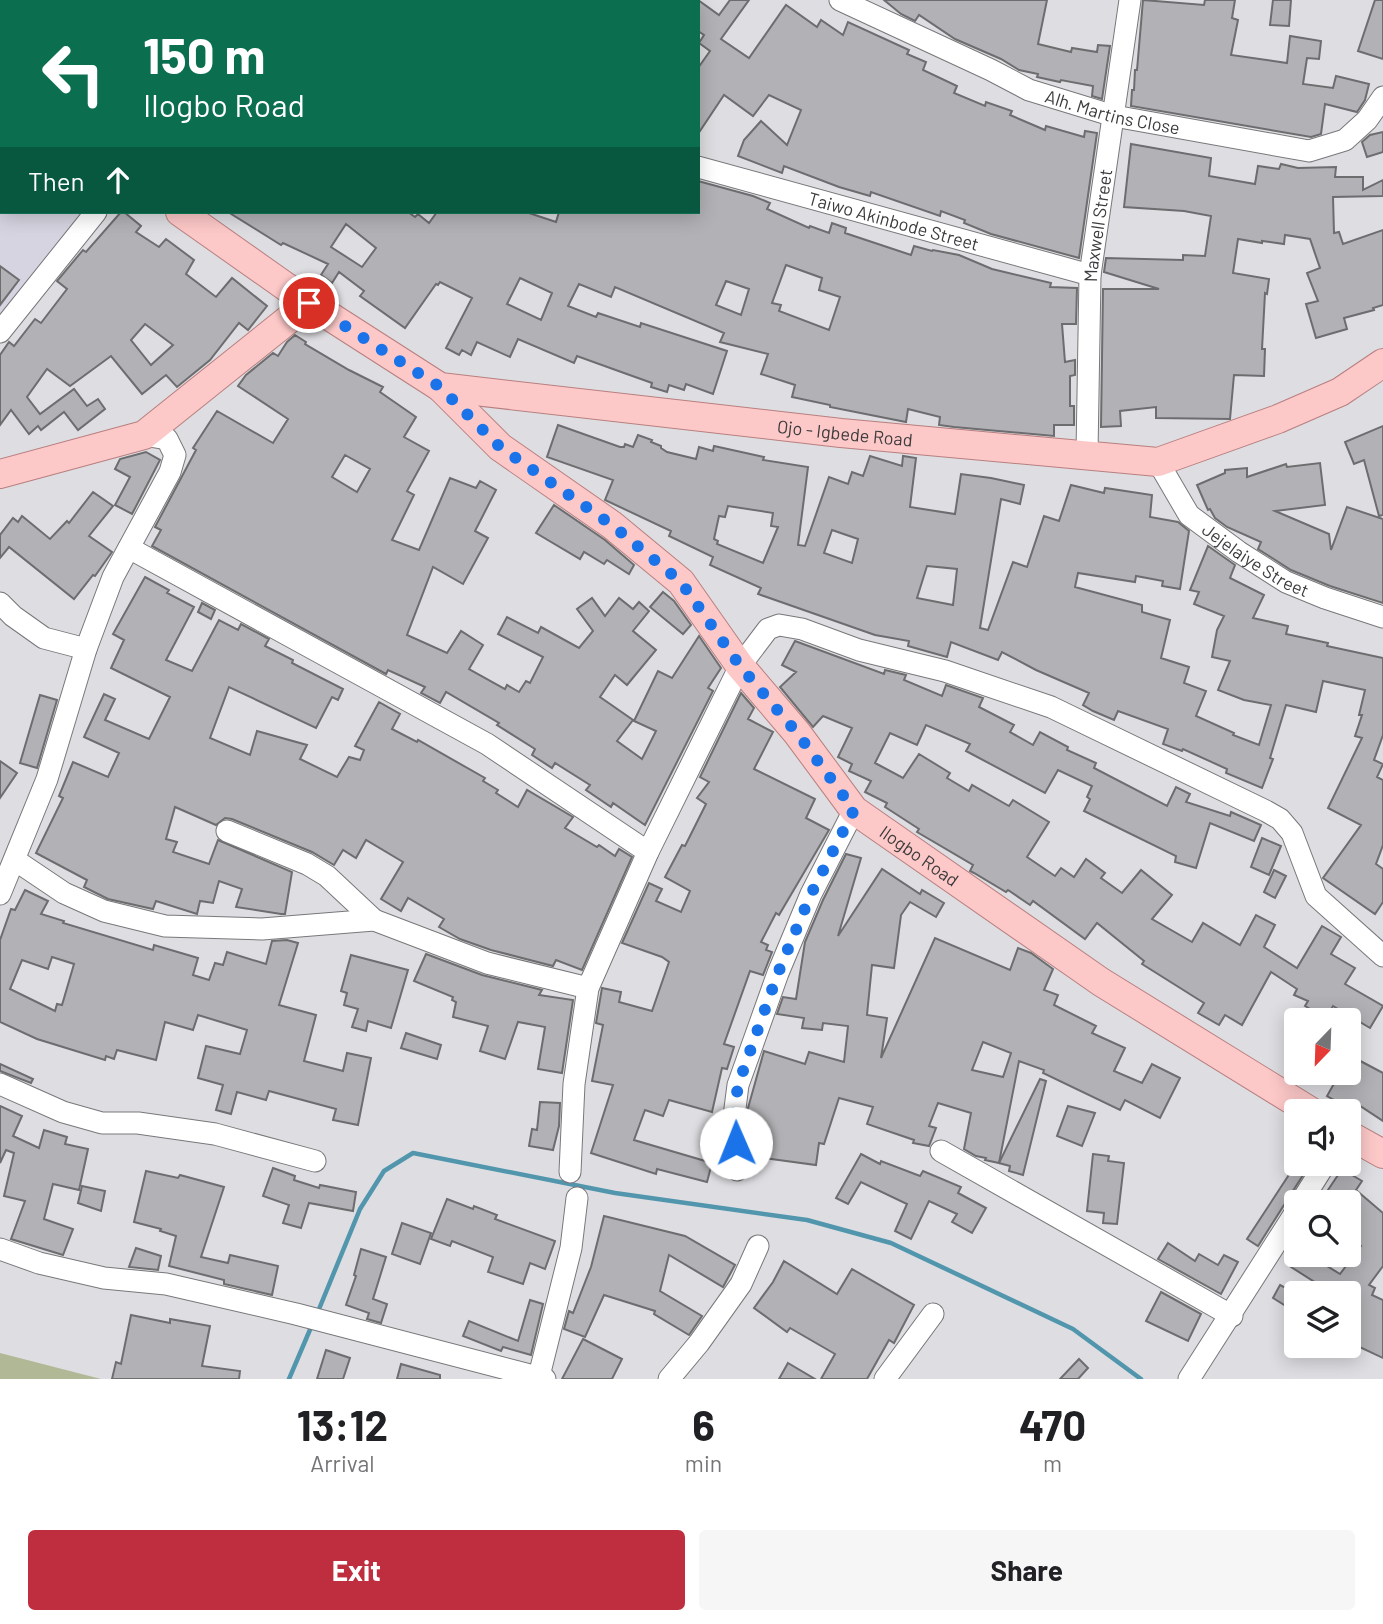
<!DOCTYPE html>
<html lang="en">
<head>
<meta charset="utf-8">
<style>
  body { margin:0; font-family:Barlow,sans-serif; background:#f6f6f6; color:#202124; height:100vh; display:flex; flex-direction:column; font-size:26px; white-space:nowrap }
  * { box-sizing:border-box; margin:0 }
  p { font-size:23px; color:#757577 }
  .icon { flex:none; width:38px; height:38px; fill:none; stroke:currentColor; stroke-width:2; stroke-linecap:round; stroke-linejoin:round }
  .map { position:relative; height:1379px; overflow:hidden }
  .sheet { display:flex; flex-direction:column; background:#fff; flex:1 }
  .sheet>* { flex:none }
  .top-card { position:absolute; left:0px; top:0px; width:700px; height:214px; box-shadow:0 4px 18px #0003; background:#0b6e4f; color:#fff; overflow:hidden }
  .needle { width:46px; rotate:203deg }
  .buttons { position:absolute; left:1284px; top:1008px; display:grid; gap:14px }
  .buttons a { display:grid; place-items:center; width:77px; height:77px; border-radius:7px; background:#fff; box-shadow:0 4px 18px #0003; font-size:35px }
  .pin { position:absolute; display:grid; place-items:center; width:60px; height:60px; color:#fff; margin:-30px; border:4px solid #fff; border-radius:50%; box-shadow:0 2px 7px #0007 }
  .me { position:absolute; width:77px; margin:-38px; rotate:359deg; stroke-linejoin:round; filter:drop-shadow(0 0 5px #0008) }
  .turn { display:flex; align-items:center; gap:24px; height:147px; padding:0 28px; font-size:32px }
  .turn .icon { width:91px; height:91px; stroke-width:2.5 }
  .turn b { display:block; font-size:49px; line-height:60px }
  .then { display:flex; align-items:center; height:66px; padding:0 28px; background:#0003; gap:14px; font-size:26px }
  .eta { display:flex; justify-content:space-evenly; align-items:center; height:119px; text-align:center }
  .eta b { font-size:42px; font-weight:700; line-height:49px }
  .button { display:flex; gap:14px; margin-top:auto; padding:14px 28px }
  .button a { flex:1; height:80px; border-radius:7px; background:#be2e3f; color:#fff; font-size:28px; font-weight:700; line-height:80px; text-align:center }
  .button a+a { background:#f6f6f6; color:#202124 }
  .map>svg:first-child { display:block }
  .built { fill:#d5d4e0 }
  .green { fill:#b0b896 }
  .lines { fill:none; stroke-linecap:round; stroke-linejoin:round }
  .stream { stroke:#5196ad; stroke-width:4.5 }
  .building { fill:#b2b2b6; stroke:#6d6d70; stroke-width:2; fill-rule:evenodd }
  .minor-casing { stroke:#78787b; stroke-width:23 }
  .major-casing { stroke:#b87f7f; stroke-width:30 }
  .minor { stroke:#fff; stroke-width:21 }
  .major { stroke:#fdc8c8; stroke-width:28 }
  .route { stroke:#1a73e8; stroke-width:12; stroke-dasharray:0 21.6 }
  .labels { text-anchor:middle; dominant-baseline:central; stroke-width:6; stroke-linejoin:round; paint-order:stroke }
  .street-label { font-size:18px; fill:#3c3b3d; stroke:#ebebef }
</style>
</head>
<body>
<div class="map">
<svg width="1383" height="1379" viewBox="0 0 1383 1379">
  <rect width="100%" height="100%" fill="#dedee2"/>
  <!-- built -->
  <polygon class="built" points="0,150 2,212 81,212 0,320"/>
  <!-- green -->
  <polygon class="green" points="0,1353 101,1379 0,1379"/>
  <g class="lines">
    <!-- stream -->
    <g class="stream">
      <polyline points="317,1314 360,1209 384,1171 413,1153 615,1193 807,1220 891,1243 1073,1329 1141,1379"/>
      <polyline points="289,1379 312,1325"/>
    </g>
  </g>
  <!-- building -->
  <g class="building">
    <polygon points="698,0 719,15 730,0 749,0 721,39 749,58 786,5 817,27 821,20 843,35 848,22 909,50 907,54 926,62 923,70 957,86 954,93 985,106 986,102 1012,111 1010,115 1045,130 1046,126 1084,137 1085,131 1097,133 1079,258 991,234 964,223 965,220 941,211 940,216 871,192 870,196 839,187 784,166 782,173 738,156 744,140 761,121 787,145 801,110 769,95 753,116 724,95 698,134 698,68 710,51 699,43 704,35 698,31"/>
    <polygon points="884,0 1047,0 1038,44 1071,52 1072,48 1097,52 1098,45 1110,46 1102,99 1092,96 1093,86 1061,80 1060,82 1037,77 1038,74 1019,70 1001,59 955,39 919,15 915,21 901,14"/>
    <polygon points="1143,0 1204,5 1205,0 1235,0 1232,18 1238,20 1231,55 1287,63 1290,36 1321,41 1319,59 1307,58 1303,84 1333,88 1336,76 1369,84 1365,100 1357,112 1325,104 1321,134 1311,137 1131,106 1132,90 1134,90 1135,70 1137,70"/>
    <polygon points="1273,0 1291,0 1289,26 1270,25"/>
    <polygon points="1375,0 1383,0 1383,59 1358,51"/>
    <polygon points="1383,132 1383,152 1367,157 1362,142 1370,135"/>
    <polygon points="1131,144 1211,158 1209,176 1255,184 1258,166 1279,169 1281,164 1298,168 1336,167 1335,177 1363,177 1363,190 1383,180 1383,196 1333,197 1334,233 1339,232 1343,244 1383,230 1383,305 1373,308 1374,310 1344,318 1347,329 1316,338 1306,304 1318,301 1307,273 1320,268 1310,239 1285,235 1284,244 1262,241 1262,243 1238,239 1233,273 1269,279 1267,294 1265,293 1262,349 1265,349 1264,376 1234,375 1230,419 1156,418 1156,407 1120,411 1121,426 1101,427 1103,289 1159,289 1104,272 1106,258 1183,260 1183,255 1205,256 1211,216 1184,211 1124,207"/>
    <path d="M698,181L753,196L770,203L767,209L809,228L810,226L829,233L832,223L846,228L845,233L911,255L914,246L932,251L933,250L959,255L992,269L1051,283L1050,287L1077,288L1076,324H1062L1065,362L1075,360V375L1070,376V406H1074V425H1054V436L954,427L939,425L940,417L908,409L906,422L830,407V405L792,397L795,385L761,374L768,354L720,342L724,333L615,287L611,297L579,284L568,306L596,317L598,313L640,327L641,323L727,351L713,394L686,384L684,390L669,385L667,392L651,387L652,383L624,373L577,356L574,363L518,339L510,357L477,342L471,355L462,350L459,355L446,348L472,298L440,282L438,285L436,284L405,328L360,296L364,291L339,272L332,283L321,275L328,264L283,243L281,245L228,212H408L415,217L418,214L429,223L437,212H526L556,222L559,212H698ZM346,224L376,248L362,267L331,247ZM786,265L822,278L819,290L840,297L829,330L779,311L781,305L772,303ZM520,278L552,293L541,320L507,304ZM726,281L749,289L741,315L716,305Z"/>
    <path d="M121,212H124L141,226L136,232L159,247L166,239L194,260L186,274L216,297L232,278L267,306L248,330L239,323L210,360L177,387L166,375L142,394L111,356L70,386L47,369L27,397L40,414L74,389L87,406L98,399L105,409L78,430L64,412L41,430L38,426L29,434L11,410L0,425V355L9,342L14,346L35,319L41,323L67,289L57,281L83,250L86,252ZM145,324L173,345L151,365L131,340Z"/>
    <polygon points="0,266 19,280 0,305"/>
    <path d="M295,335L306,342L305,344L349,370L383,387L380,392L416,417L404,437L429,451L407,491L414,495L392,540L419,550L450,478L476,488L480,481L496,490L475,531L488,538L463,584L433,567L407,635L447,653L461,631L483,645L469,669L505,689L507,685L519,692L526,681L530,683L543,657L498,634L507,617L538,633L541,627L579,648L593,631L577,609L592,598L605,616L619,598L633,609L639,602L649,611L633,631L656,650L627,685L615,675L600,697L633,720L617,741L642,759L656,731L634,721L658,671L672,678L699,636L721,668L708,688L713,691L645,825L613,803L611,807L586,790L590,785L555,763L552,768L532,755L535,749L497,725L499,723L446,692L440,703L421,693L425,687L388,670L386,674L152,546L161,530L155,527L196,450L193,448L217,411L273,443L288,419L238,386L246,375L273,353L278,356L287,342ZM345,455L370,469L357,492L332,477Z"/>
    <path d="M558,425L620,447H624L625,444L633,447L638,435L652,440L651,442L661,446V448L667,452L696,459L699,447L713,451L714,446L764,457L763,460L808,467L798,545L805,546L829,477L848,484L852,472L863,476L870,456L902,466L903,456L916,458L910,507L955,514L961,474L991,478L1024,485L1020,504L1001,499L980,628L988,630L1013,562L1027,567L1044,516L1059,521L1071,485L1104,493L1105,488L1152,495L1150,517L1178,522L1189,531L1180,589L1162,586L1163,581L1136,576L1135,582L1078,573L1075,587L1142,605V612L1170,620L1161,658L1189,667L1184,683L1206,691L1196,716L1234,733L1233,735L1259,745L1271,705L1244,700L1218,690L1230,661L1212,657L1217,630L1224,616L1194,604L1199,592L1190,590L1208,546L1235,565L1230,578L1264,595L1253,618L1288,626L1286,634L1328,643L1327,646L1383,658V735L1374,760L1383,764L1377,777L1383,780V845L1376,864L1383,869V902L1375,914L1323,878L1361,825L1328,808L1362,738L1355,736L1362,715H1359L1365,690L1323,681L1316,712L1286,705L1270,758L1273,759L1262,788L1226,773L1227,769L1183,749L1182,751L1163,744L1168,729L1118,711L1114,720L1093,711L1083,705L1089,693L1036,670L1002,652L998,660L951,642L947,657L908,646L909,641L875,635L758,594L761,588L710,565L713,557L669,536L671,531L605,500L613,480L547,457ZM728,506L773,513L771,526L778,527L763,563L717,544L718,541L714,539L719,516L725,517ZM832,530L858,539L852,563L824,553ZM927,566L957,569L953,605L917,598Z"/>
    <polygon points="1383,426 1383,515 1379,516 1364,460 1354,464 1345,442"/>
    <polygon points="146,452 160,460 132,514 115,505 130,477 115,469 120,459"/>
    <polygon points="1320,463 1325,505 1275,511 1329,534 1331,550 1347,507 1383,519 1383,603 1330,586 1291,570 1258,549 1261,542 1227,527 1215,518 1210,509 1208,510 1197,485 1225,473 1225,470 1247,468 1247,477 1286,464 1287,467"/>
    <polygon points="93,492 113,506 89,536 112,552 95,576 93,575 74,599 9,547 0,558 0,535 13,518 18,522 22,516 50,539 67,521 69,523"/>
    <polygon points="554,505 605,540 634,565 629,574 607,560 604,564 584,552 580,559 536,533"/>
    <polygon points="145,577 169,590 167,593 194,607 166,660 192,671 219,620 238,630 241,624 269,639 265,646 293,660 292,663 343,689 338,700 332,697 316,728 229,687 210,738 250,755 257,731 307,745 300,759 337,777 349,757 360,760 364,750 355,746 379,702 400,714 392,729 417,742 418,740 485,778 483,781 498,790 496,793 518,807 527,790 573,817 565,828 597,847 599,845 615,856 619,849 632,857 582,970 556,960 553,966 491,950 460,939 439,927 444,919 408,898 401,911 381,899 403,862 366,840 356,858 343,850 334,865 312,852 232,819 225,818 216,825 175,807 166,839 177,842 173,852 209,864 218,840 292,872 285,914 281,914 236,907 242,889 219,881 213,903 200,901 197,914 156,901 153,909 108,899 84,887 87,880 36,853 63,798 59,796 73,762 108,777 119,753 84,737 104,694 115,699 105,720 149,739 170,697 111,668 124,640 113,634"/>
    <polygon points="663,592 674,601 691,625 683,634 650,607"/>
    <polygon points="202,603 215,610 211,619 198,612"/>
    <polygon points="795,641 884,674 885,670 906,675 904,680 942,696 946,685 983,698 979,707 1014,725 1010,732 1033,745 1040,732 1068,747 1067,750 1096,763 1094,768 1167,806 1176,787 1190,794 1186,802 1230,816 1231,812 1261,825 1254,841 1210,823 1196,868 1175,862 1176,856 1084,811 1090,799 1087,797 1092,786 1058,770 1045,793 966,751 970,744 926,725 917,745 890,733 875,763 903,778 919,754 950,773 947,778 969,791 972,785 1009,806 1013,800 1049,822 1027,857 1055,876 1061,868 1074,877 1086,859 1105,873 1101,878 1122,893 1141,870 1172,895 1152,919 1192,942 1203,923 1240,945 1256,915 1275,925 1264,947 1297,968 1322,926 1341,937 1331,954 1355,968 1345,984 1383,1006 1370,1028 1333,1006 1326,1018 1305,1006 1308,1001 1294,995 1297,989 1271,972 1242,1025 1225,1015 1219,1025 1198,1013 1204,1003 1142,964 1144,961 1097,923 1085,939 1033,901 1030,905 1008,890 1006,892 974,873 970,871 973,865 917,832 919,829 885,807 887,803 865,792 871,781 849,771 852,764 838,757 852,728 823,716 813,727 780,687 796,672 782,665"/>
    <polygon points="741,693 754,708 748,719 773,732 754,769 815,799 806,818 829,830 779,915 776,913 761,942 768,945 766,950 772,952 763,975 750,971 724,1044 734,1047 727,1069 722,1068 712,1112 669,1100 663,1116 645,1110 634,1140 712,1163 707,1182 657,1169 656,1174 591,1153 613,1085 592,1081 603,1025 596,1023 602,988 621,992 619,1002 652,1011 669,962 662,957 622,943 649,883 662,889 656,901 681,912 690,891 665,877 682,845 685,846 706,804 697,798 709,782 700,777"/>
    <polygon points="40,695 57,700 37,768 20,763"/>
    <polygon points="0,761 17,773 0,798"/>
    <polygon points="1262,838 1281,846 1269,875 1251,867"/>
    <path d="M846,854L861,858L838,936L882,869L920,894L922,890L944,903L936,917L910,902L901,915L894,968L872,965L867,1015L887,1018L881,1058L935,938L1010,970L1018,948L1031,953L1053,969L1044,990L1058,995L1054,1005L1096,1026L1092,1033L1125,1048L1114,1071L1142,1083L1152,1064L1180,1078L1160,1118L1125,1100L1120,1110L1043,1073L1044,1070L1019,1061L999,1163L985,1160L986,1158L976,1156L964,1149L971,1113L938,1103L929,1126L936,1128L929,1146L913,1143L914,1140L867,1124L873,1107L839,1098L824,1144L819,1143L816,1165L757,1157V1162L750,1161L748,1108L764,1051L805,1064L809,1052L844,1062L848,1026L823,1023L822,1030L802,1028L804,1018L777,1014L783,997L796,999L805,942L823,900ZM983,1042L1011,1053L1003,1077L972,1070Z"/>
    <polygon points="1274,870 1286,876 1275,898 1264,892"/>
    <path d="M25,890L48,901L41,914L64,921L63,923L153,950L154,945L198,958L193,975L209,980L215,963L223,965L227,952L266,964L272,941L287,940L298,943L279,1005L316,1015L304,1061L343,1071L347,1053L371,1058L358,1125L333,1120L336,1109L269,1091L266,1100L237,1092L231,1114L216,1110L223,1085L198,1078L206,1046L240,1054L247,1030L198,1015L193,1030L165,1022L156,1060L117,1050L114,1059L106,1056L105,1060L37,1039L0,1022V940L11,909L15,910ZM52,957L74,964L62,1005L57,1004L55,1011L10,989L22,960L48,969Z"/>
    <polygon points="426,954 482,975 542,990 539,995 573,1000 562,1073 538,1069 545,1027 518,1022 505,1059 480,1051 488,1026 453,1017 456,1002 452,1000 453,997 414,981"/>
    <polygon points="351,955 408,970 391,1028 368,1021 366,1031 352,1027 358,1009 344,1005 347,993 341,991"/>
    <polygon points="406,1033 441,1045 437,1059 401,1048"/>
    <polygon points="1349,1055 1383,1073 1383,1121 1354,1102 1350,1109 1327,1096 1340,1073 1349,1073"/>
    <polygon points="0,1064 33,1079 31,1083 0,1071"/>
    <polygon points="1040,1079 1046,1081 1023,1175 1009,1171 1010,1166 999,1163"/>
    <polygon points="540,1102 560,1103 559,1126 553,1150 529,1146 532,1129 537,1130"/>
    <polygon points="0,1106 22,1116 13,1136 39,1148 44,1130 67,1137 65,1144 88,1149 79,1190 53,1184 44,1219 73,1229 63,1255 11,1239 25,1201 4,1196 14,1153 6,1150 0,1163"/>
    <polygon points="1068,1106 1095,1113 1082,1146 1057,1136"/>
    <polygon points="721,1123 724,1164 714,1165 709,1124"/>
    <polygon points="861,1154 880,1164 881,1161 920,1176 923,1171 961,1187 958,1193 986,1208 972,1233 952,1222 957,1214 929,1201 911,1239 895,1231 907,1204 861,1182 848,1204 836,1198"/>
    <polygon points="1093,1154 1109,1156 1108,1161 1124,1163 1117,1224 1103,1223 1104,1213 1087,1211"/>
    <polygon points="1296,1164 1310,1164 1258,1246 1247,1239"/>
    <polygon points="273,1168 295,1176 294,1180 319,1188 320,1185 356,1192 353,1211 309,1203 301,1228 283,1223 289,1205 263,1196"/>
    <polygon points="1342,1169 1362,1181 1356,1190 1383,1213 1383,1266 1369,1285 1375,1288 1372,1295 1383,1300 1383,1358 1349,1342 1349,1293 1332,1293 1291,1267 1299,1255 1309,1255 1340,1274 1361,1246 1349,1236 1349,1202 1320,1202"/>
    <polygon points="146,1171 178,1178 180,1175 224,1187 201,1257 228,1263 230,1255 278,1266 272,1295 224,1284 224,1280 169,1266 176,1236 160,1231 161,1229 134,1222"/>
    <polygon points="82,1186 105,1191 101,1211 78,1203"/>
    <polygon points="447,1199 473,1209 474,1206 497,1215 495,1219 555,1241 545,1269 530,1263 523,1284 488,1272 493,1257 452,1241 450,1246 431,1239"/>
    <polygon points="604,1216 685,1236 735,1265 723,1287 669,1255 660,1291 702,1316 689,1335 654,1314 655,1311 604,1295 585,1337 564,1329 569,1311 573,1313 591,1267"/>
    <polygon points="402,1223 431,1233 420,1264 392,1254"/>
    <polygon points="1168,1243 1195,1261 1199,1254 1218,1265 1224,1255 1238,1262 1221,1294 1158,1259"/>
    <polygon points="136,1248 161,1256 158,1270 129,1267"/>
    <polygon points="361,1249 386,1257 373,1299 387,1304 381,1323 367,1319 369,1313 346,1305 356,1276 354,1275"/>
    <polygon points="784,1261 837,1294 852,1269 914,1305 894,1343 889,1340 867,1379 821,1379 835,1354 790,1328 787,1332 754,1308 773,1282"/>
    <polygon points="1280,1285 1297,1294 1297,1313 1273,1298"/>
    <polygon points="1161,1292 1201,1314 1188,1341 1146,1321"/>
    <polygon points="530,1300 543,1304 531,1355 503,1347 501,1351 463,1336 469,1321 518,1341"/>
    <polygon points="131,1315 170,1323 170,1319 210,1326 202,1366 240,1371 239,1379 112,1379 116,1362 121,1364"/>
    <polygon points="583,1339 622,1359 612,1379 562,1379"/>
    <polygon points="326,1350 350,1358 343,1379 317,1379"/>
    <polygon points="1079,1359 1088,1368 1078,1379 1060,1379"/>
    <polygon points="788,1363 815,1379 779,1379"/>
    <polygon points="401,1364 440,1375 440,1379 397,1379"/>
  </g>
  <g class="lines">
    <defs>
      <g id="minor">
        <polyline points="309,0 311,2"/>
        <path id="s1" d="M840,0L991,70L1029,90L1114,116L1309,151L1345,140L1367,120L1383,97"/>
        <polyline points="291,2 293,0"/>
        <polyline points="550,2 551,0"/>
        <path id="s2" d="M698,167L1090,275"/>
        <polyline points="0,332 96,212"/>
        <path id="s3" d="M1087,453L1090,275L1130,0"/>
        <path id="s4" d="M1158,462L1189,515L1239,552L1286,582L1325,598L1383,617"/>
        <polyline points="129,548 487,744 648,852"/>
        <polyline points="0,603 13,616 44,638 86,649"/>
        <polyline points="227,831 307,864 327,876 374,920"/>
        <polyline points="15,860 64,893 104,911 165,926 262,929 374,920 487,963 588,988"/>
        <polyline points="0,894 47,779 86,649 113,577 170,472 175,455 167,439 144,435"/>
        <polyline points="0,1084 63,1112 102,1123 138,1123 215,1134 315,1161"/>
        <polyline points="941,1151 1232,1316"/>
        <polyline points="737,1170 734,1116 738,1085 778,973 811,894 854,810"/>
        <polyline points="570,1172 574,1084 588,988 648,852 740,666 768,629 779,625 802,629 859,650 945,671 1051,707 1266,811 1280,819 1292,833 1316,896 1383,956"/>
        <polyline points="1301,1202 1325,1164"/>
        <polyline points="0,1249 39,1263 104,1278 166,1284 296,1314 545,1379"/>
        <polyline points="539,1376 571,1248 577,1198"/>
        <polyline points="669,1379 699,1343 741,1284 758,1246"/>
        <polyline points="885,1379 933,1314"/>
        <polyline points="1189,1379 1297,1210"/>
      </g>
      <g id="major">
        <polyline points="0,92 2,93"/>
        <path id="s5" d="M180,212L309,303L440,387L841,433L1158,462L1278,419L1340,392L1383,363"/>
        <path id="s6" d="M440,387L500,447L612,525L681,582L740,666L797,733L854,810L1101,982L1310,1111"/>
        <polyline points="0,474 144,435 309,303"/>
        <polyline points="1349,1135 1383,1154"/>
      </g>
    </defs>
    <!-- minor casing -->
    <use href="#minor" class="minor-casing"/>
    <!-- major casing -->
    <use href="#major" class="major-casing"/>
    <!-- minor -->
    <use href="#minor" class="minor"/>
    <!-- major -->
    <use href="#major" class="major"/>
  </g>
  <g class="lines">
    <!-- route -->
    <polyline class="route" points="309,303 440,387 500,447 612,525 681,582 740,666 797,733 854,810 811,894 778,973 738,1085 734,1116 736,1143"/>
  </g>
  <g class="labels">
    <!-- street labels -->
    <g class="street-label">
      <text stroke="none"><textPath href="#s1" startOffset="296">Alh. Martins Close</textPath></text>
      <text stroke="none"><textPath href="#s2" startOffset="203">Taiwo Akinbode Street</textPath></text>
      <text stroke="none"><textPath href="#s3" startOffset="228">Maxwell Street</textPath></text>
      <text stroke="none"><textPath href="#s5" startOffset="721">Ojo - Igbede Road</textPath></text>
      <text stroke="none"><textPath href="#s4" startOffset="142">Jejelaiye Street</textPath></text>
      <text stroke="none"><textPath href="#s6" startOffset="677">Ilogbo Road</textPath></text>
    </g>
  </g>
</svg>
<div class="buttons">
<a><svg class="needle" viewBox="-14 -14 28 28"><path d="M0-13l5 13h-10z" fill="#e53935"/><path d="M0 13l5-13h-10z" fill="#757577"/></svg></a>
<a><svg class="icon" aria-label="sound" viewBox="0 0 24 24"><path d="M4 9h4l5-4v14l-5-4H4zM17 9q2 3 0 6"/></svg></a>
<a><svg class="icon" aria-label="search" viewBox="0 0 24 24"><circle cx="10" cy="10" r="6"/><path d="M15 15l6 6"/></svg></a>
<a><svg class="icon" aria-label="layers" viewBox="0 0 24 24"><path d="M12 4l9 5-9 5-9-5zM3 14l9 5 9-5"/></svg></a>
</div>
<div class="pin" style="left:309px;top:303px;background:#d93025"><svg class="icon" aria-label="arrive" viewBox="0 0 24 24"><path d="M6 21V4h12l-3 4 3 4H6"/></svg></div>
<svg class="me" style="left:736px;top:1143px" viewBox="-20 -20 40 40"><circle r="19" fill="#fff"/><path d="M0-13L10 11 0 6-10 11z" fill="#1a73e8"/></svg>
<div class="top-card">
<div class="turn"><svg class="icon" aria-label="left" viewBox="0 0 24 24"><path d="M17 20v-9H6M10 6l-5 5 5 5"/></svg><div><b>150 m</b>Ilogbo Road</div></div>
<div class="then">Then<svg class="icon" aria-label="ahead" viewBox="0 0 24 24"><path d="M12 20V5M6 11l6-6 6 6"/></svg></div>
</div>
</div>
<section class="sheet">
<div class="eta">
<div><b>13:12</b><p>Arrival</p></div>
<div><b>6</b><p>min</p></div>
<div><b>470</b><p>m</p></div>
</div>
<div class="button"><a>Exit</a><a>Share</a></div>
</section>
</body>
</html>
